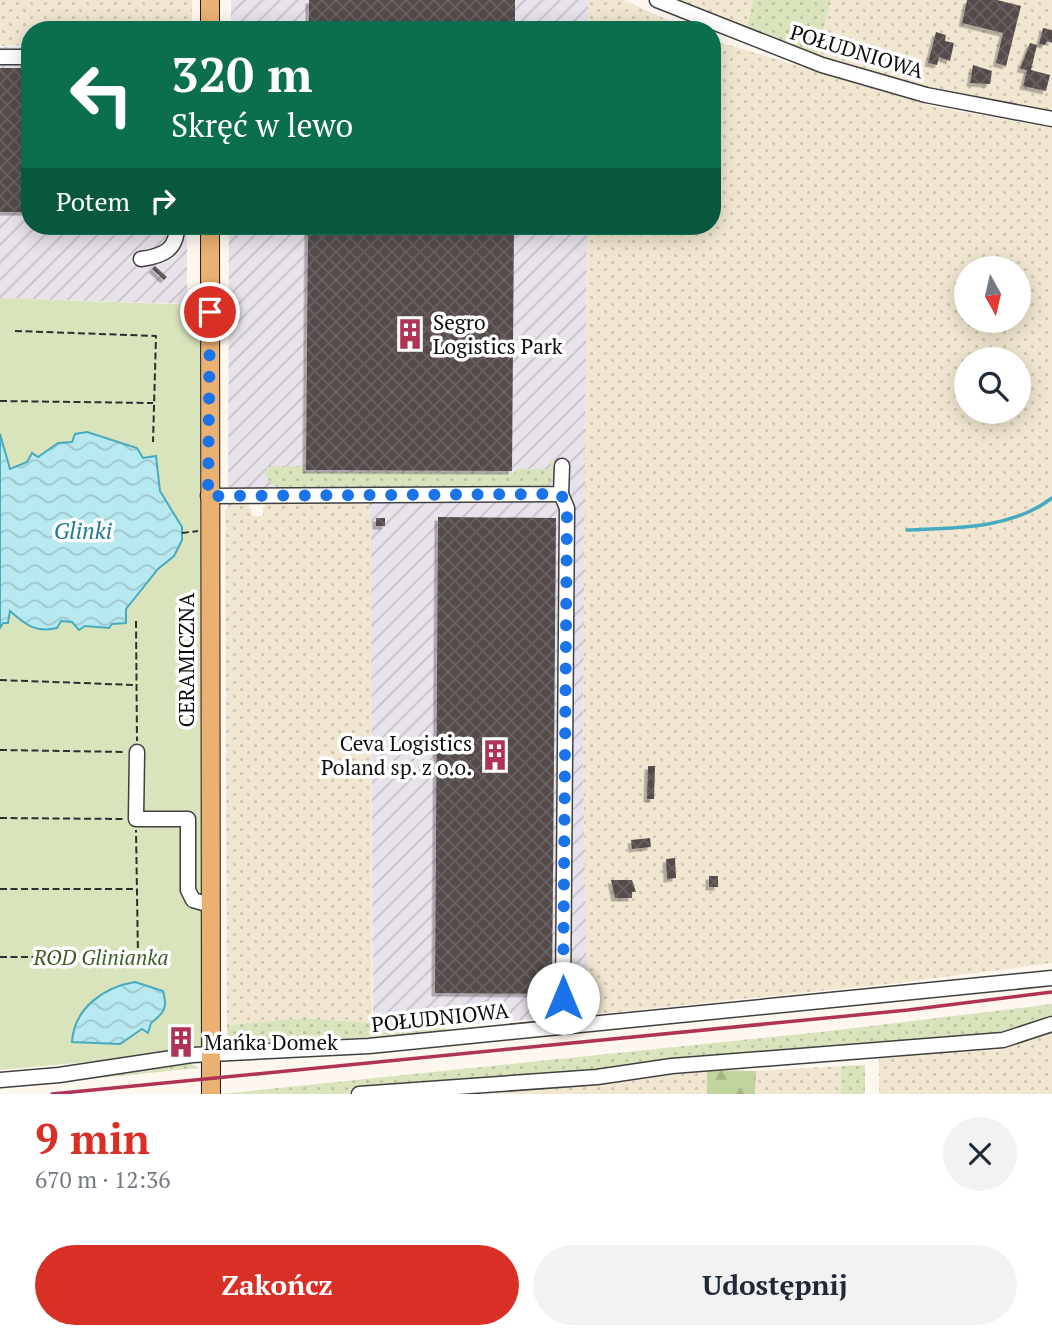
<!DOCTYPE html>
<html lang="pl">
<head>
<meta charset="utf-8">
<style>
  body { margin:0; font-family:"PT Serif",serif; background:#f2f2f3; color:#1f2937; height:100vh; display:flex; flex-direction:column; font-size:26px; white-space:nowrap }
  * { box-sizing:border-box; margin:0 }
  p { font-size:23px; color:#747a83 }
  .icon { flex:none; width:38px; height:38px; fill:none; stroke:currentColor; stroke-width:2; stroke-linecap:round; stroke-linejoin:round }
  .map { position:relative; height:1094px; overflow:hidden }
  .sheet { display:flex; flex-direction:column; background:#fff; flex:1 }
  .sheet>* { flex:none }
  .banner { position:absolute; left:21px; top:21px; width:700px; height:214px; border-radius:28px; box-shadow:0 4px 18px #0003; background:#0b6e4f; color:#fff; overflow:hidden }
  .needle { width:46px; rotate:172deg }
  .fabs { position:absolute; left:954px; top:256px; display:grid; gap:14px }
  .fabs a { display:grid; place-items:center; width:77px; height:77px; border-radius:50%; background:#fff; box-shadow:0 4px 18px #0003; font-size:35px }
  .pin { position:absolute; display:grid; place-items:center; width:60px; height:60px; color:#fff; margin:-30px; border:4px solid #fff; border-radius:50%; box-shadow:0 2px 7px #0007 }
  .me { position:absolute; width:77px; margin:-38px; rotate:0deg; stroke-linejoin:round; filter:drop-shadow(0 0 5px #0008) }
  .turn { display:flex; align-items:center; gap:24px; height:147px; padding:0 35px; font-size:32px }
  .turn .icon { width:91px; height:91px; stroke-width:2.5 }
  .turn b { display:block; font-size:49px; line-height:60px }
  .then { display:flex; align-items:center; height:66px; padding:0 35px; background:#0003; gap:14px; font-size:26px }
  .round { display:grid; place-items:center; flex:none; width:74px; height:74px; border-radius:37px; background:#f2f2f3 }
  .overview { display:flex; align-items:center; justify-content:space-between; height:119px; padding:0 35px }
  h1 { font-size:42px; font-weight:800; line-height:52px; color:#d93025 }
  .action { display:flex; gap:14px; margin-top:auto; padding:14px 35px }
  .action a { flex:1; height:80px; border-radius:42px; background:#d93025; color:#fff; font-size:28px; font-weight:800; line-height:80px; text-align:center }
  .action a+a { background:#f2f2f3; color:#1f2937 }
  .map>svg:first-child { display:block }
  .industrial { fill:url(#industrial-furrows) }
  .farmland { fill:url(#farmland-dots); fill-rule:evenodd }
  .grass { fill:url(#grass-dots) }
  .forest { fill:url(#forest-firs) }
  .garden { fill:#dae4bc }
  .water { fill:url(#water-waves); stroke:#47abbf; stroke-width:2 }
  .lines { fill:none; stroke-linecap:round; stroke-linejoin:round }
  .stream { stroke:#47abbf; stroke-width:3.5 }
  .building { fill:url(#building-cross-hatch); filter:url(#shadow) }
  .minor-casing { stroke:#404040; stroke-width:17 }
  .major-casing { stroke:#1e1e1e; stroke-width:20 }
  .path { stroke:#2f2f2f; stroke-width:2; stroke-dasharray:7 3.5; stroke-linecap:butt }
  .minor { stroke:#fff; stroke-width:14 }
  .major { stroke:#ebb172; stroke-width:18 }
  .rail { stroke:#af3355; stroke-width:3.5 }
  .route { stroke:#1a73e8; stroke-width:12; stroke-dasharray:0 21.6 }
  .labels { text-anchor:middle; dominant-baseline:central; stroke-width:7; stroke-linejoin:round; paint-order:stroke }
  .street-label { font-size:21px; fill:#0d0d0d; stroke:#fff }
  .poi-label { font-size:21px; fill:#0d0d0d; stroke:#fff; text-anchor:start }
  .park-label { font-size:21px; font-style:italic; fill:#3d5e24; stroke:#fff }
  .water-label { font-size:23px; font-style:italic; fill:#237b92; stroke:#fff }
</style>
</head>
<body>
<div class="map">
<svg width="1052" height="1094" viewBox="0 0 1052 1094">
  <defs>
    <pattern id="industrial-furrows" width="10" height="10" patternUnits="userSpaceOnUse" patternTransform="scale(1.75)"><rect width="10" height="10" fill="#e8e2eb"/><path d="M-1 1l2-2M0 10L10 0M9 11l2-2" fill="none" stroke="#c6c1c8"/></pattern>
    <pattern id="farmland-dots" width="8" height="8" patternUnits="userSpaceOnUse" patternTransform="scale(1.75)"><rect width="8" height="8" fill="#f1e7d1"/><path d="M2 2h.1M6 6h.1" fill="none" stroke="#cdc5b2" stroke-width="1.8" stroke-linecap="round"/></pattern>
    <pattern id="grass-dots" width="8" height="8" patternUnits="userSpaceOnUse" patternTransform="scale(1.75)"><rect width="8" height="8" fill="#dae4bc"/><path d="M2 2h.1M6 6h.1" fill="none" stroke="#bac2a0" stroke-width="1.8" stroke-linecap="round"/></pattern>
    <pattern id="forest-firs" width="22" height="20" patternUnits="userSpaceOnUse" patternTransform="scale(1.75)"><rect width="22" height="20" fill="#c2d49d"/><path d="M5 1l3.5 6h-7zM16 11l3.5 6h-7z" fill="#a6b586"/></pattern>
    <pattern id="water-waves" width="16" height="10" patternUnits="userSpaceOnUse" patternTransform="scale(1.75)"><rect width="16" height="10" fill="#b8e8f0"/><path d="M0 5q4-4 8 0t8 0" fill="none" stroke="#9dc6cd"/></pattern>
    <pattern id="building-cross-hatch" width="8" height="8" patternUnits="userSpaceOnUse" patternTransform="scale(1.75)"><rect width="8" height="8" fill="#554c4b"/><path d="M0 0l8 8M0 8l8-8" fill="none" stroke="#686160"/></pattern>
    <filter id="shadow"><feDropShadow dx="-3.5" dy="3.5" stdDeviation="0" flood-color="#0004"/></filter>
  </defs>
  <rect width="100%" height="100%" fill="#fdf7ef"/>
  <!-- industrial -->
  <g class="industrial">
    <rect x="231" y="0" width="357" height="30"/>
    <polygon points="30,46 30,226 187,226 187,304 0,298 0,47"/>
    <polygon points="229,226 587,226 583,761 588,1015 373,1032 370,506 358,501 238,503 228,508"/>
  </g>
  <!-- farmland -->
  <g class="farmland">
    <polygon points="0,0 192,0 192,30 30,30 30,45 0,46"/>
    <polygon points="588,0 624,0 689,30 588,30"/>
    <polygon points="674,0 753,0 747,27"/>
    <polygon points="831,0 1052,0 1052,111 908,84 816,60"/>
    <path d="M712,40L936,107L1052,128V963L907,982L588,1015L583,761L587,226H712ZM966,268H1018V320H966ZM966,359H1018V411H966Z"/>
    <polygon points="358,501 370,506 371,516 372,1023 305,1018 227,1025 225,510 238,503 248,502 253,516 263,516 263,507 268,502"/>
    <polygon points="1052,1030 1052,1094 879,1094 879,1056 997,1050"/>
    <polygon points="841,1066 841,1094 755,1094 756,1071"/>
    <polygon points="707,1070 707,1094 483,1094 623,1082"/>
  </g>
  <!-- grass -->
  <g class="grass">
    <polygon points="753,0 831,0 816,60 747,27"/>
    <polygon points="551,460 556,462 556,476 544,488 278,488 269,481 264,471 267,471 267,466 304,466 305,472 515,473 516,469 551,469"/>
    <polygon points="1052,1004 1052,1015 1025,1028 986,1036 340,1094 221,1094 830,1031"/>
    <polygon points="305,1018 372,1023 373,1032 445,1026 446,1032 227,1046 227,1025"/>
    <polygon points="190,1063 199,1068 0,1088 0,1086"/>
    <polygon points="865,1065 865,1094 841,1094 841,1066"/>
  </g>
  <!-- forest -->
  <polygon class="forest" points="707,1070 756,1071 755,1094 707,1094"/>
  <!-- garden -->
  <polygon class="garden" points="0,298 200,305 203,1045 98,1061 0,1070"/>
  <!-- water -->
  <g class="water">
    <path d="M87,432L137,448L143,458L156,456L160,491L182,527V540L174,556L158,569L126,609V623L112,624L109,628L85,626L79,630L72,622L61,621L57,628C35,633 26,625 10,611L8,623H3L0,628V434L10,469L27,462L32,453L38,457L58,443L72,442L75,434Z"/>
    <path d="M135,982L163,991C168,1008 164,1013 151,1023L148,1033L142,1029L120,1044L72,1042C74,1008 104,987 135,982Z"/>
  </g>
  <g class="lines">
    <!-- stream -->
    <path class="stream" d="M907,530C955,528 1012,529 1052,498"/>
  </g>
  <!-- building -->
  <g class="building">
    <rect x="309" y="0" width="206" height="30"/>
    <polygon points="967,0 997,0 1021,6 1006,66 996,63 1003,33 962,23"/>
    <polygon points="1043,28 1052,30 1052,43 1047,41 1045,45 1039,44"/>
    <polygon points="936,32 946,35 945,41 954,43 950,61 939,57 937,65 928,63"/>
    <polygon points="1030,43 1037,45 1031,70 1050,75 1046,91 1023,86 1027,70 1020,69"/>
    <polygon points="973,65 992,71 990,84 970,83"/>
    <rect x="0" y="68" width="30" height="144"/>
    <polygon points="308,226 514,226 512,471 306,470"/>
    <polygon points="155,266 167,277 164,280 152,269"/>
    <polygon points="438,517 556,518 552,994 435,993"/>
    <rect x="376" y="518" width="9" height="8"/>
    <polygon points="648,766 655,766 654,799 647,799"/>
    <polygon points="650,838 651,847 632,849 631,840"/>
    <polygon points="675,858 676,878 667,879 666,859"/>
    <rect x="709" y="876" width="9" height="11"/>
    <polygon points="611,880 632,880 636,892 632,892 632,898 615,898"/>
    <polygon points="184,1038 185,1046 178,1047 177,1039"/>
  </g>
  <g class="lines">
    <defs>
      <g id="minor">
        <polyline points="657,0 822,65 926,95 1052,119"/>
        <polyline points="0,57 30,57"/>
        <path d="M141,259C163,256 177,250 177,226"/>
        <polyline points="561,494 567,508 563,998"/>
        <polyline points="208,496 561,494 562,466"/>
        <polyline points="137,752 136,819 188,819 188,890 193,900 210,905"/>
        <polyline points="0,1080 59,1075 192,1055 369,1046 1052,978"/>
        <polyline points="359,1094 597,1077 672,1066 1003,1040 1052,1024"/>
      </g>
      <g id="major">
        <polyline points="210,30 210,0"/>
        <polyline points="210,226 211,1094"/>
      </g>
    </defs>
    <!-- minor casing -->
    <use href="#minor" class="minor-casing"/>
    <!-- major casing -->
    <use href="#major" class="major-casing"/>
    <!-- path -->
    <g class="path">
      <polyline points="15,331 156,336 153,442"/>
      <polyline points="0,401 153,403"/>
      <polyline points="182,533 198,531"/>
      <polyline points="136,621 137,741"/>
      <polyline points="0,680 135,685"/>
      <polyline points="0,750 125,752"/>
      <polyline points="0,818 124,819"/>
      <polyline points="0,889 136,889"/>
      <polyline points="0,957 138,957 136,830"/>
    </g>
    <!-- minor -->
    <use href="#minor" class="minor"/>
    <!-- major -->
    <use href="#major" class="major"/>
    <!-- rail -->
    <polyline class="rail" points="52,1094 908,1010 1052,992"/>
  </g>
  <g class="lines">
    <!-- route -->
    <polyline class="route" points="210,312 208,496 561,494 567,508 563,998"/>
  </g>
  <!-- icons -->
  <defs>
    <symbol id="building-bare" viewBox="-9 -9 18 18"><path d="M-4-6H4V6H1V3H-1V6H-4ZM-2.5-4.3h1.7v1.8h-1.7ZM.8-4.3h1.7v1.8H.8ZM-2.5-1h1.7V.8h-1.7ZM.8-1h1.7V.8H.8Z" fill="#af3355" stroke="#fff" stroke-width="2.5" paint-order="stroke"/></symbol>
  </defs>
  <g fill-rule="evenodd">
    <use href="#building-bare" x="388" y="312" width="44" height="44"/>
    <use href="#building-bare" x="473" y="733" width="44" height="44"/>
    <use href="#building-bare" x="159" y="1020" width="44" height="44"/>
  </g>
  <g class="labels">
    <!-- street labels -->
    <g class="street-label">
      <text transform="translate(857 51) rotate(17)">POŁUDNIOWA</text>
      <text transform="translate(186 660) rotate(-90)">CERAMICZNA</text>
      <text transform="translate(440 1017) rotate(-6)">POŁUDNIOWA</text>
    </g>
    <!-- poi labels -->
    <g class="poi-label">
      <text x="433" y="322">Segro<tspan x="433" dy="24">Logistics Park</tspan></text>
      <text x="472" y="743" text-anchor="end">Ceva Logistics<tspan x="472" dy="24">Poland sp. z o.o.</tspan></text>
      <text x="204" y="1042">Mańka Domek</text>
    </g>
    <!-- park labels -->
    <g class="park-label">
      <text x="101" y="957">ROD Glinianka</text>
    </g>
    <!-- water labels -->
    <g class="water-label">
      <text x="83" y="530">Glinki</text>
    </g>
  </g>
</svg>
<div class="fabs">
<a><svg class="needle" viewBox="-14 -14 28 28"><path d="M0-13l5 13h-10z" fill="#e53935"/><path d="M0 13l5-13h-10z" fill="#747a83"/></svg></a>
<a><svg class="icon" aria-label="search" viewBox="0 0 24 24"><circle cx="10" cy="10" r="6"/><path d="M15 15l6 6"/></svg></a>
</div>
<div class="pin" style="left:210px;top:312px;background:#d93025"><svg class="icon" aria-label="arrive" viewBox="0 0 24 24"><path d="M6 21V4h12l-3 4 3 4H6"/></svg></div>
<svg class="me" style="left:563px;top:998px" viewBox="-20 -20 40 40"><circle r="19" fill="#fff"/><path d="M0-13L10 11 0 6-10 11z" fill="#1a73e8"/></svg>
<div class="banner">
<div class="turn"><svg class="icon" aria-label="left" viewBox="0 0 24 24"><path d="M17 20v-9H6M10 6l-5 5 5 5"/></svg><div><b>320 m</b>Skręć w lewo</div></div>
<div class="then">Potem<svg class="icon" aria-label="right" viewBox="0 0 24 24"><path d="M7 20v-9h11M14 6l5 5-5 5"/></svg></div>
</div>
</div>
<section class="sheet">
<div class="overview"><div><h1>9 min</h1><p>670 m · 12:36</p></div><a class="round"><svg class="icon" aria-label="close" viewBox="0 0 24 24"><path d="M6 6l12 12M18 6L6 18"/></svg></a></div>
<div class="action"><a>Zakończ</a><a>Udostępnij</a></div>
</section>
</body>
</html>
